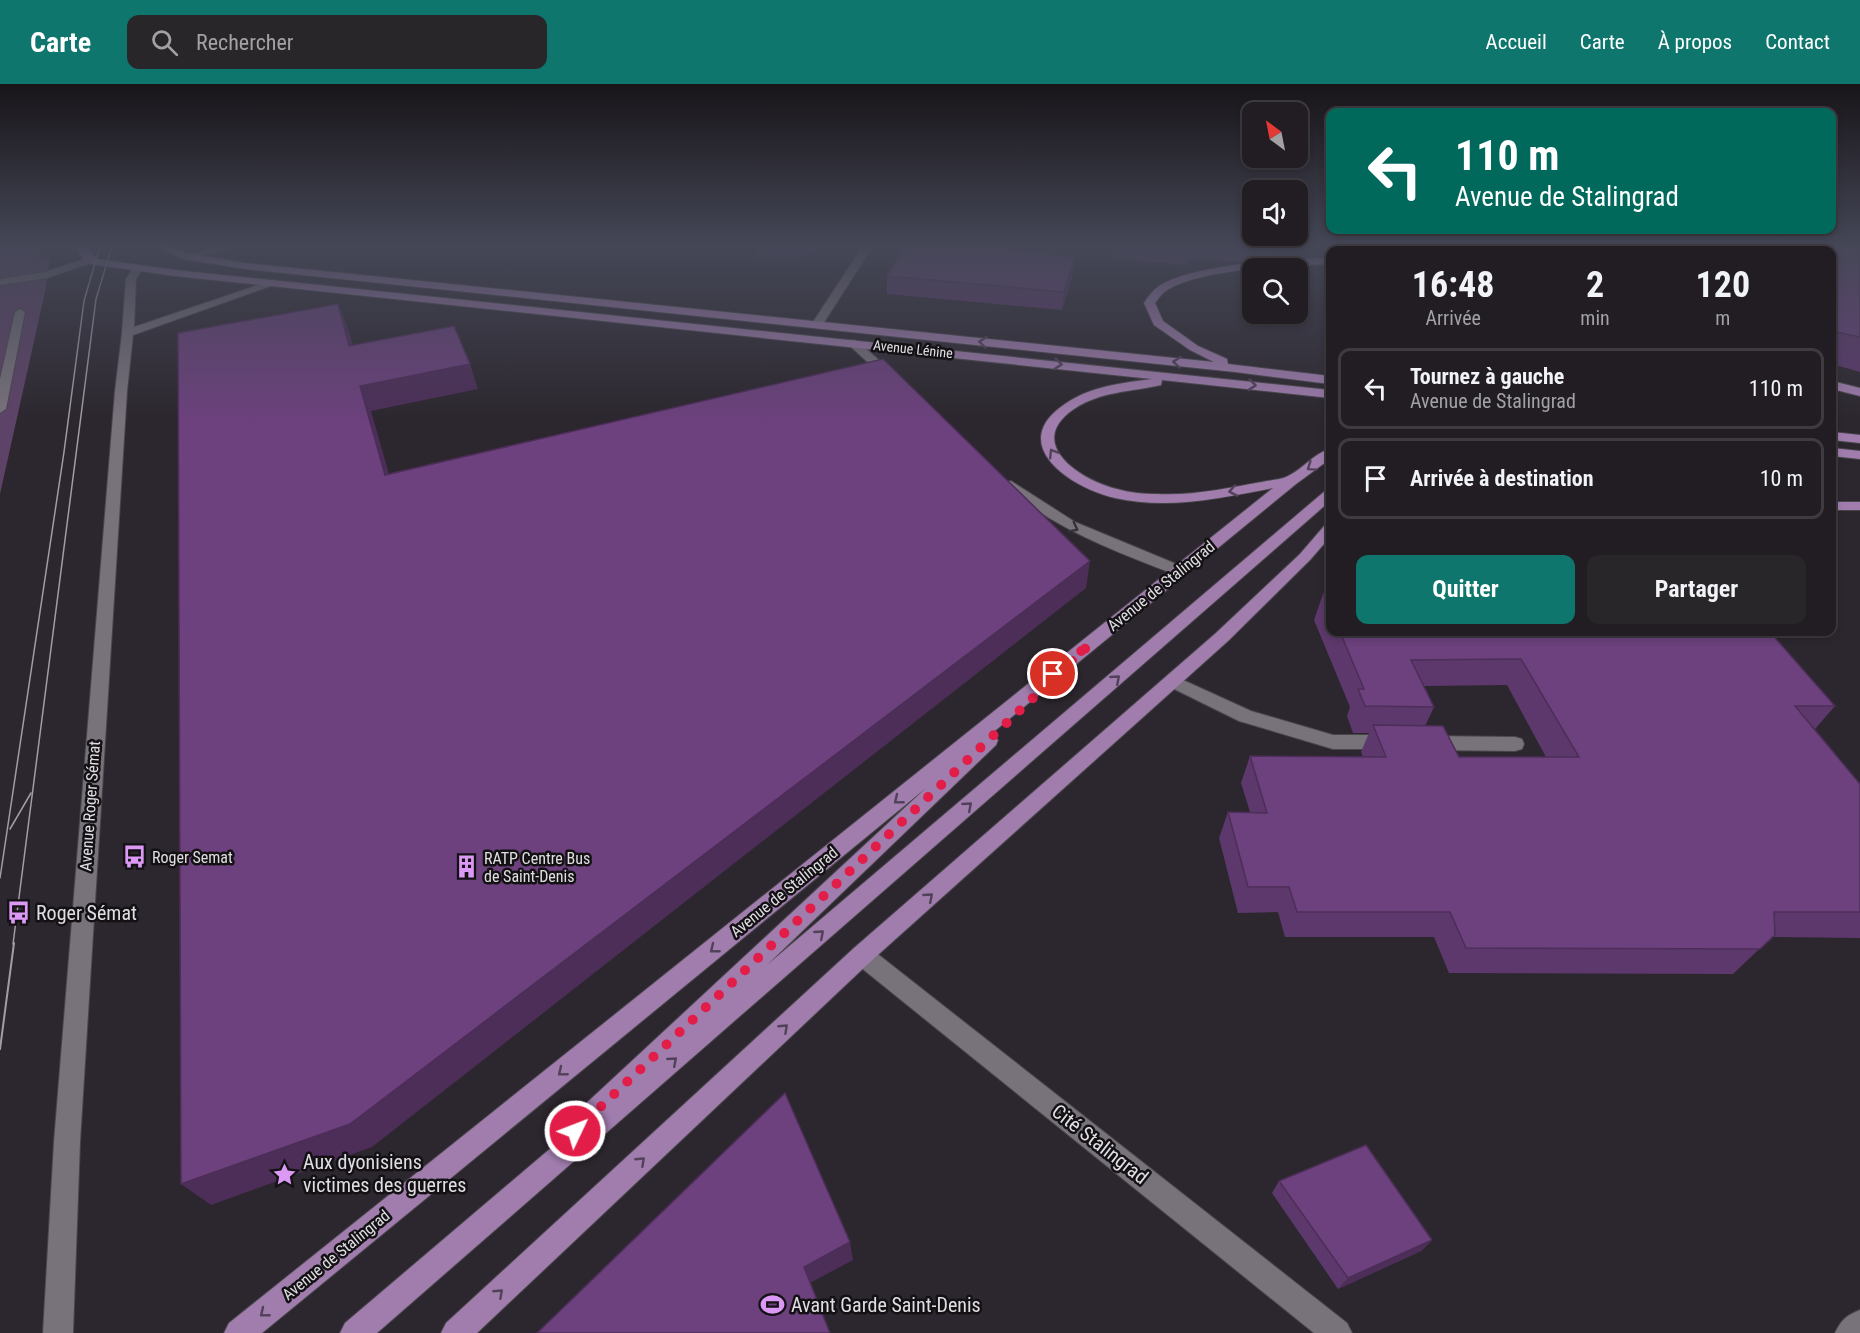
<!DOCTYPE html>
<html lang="fr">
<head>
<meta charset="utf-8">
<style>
  body { margin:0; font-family:"Roboto Condensed",sans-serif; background:#29262a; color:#f1f3f6; height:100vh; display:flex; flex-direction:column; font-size:22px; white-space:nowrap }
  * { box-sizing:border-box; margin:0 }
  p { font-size:20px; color:#a2a2a5 }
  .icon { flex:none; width:33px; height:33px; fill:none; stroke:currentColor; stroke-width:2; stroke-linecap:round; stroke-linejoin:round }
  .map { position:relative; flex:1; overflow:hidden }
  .sheet { position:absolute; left:1326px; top:162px; width:510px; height:390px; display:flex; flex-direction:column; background:#211d22; border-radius:12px; box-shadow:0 3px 9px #0003,0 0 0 2px #3e3b40 }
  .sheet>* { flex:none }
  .top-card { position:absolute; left:1326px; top:24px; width:510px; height:126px; border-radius:12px; box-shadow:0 3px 9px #0003,0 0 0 2px #3e3b40; background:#00695c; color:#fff; overflow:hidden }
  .needle { width:39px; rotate:328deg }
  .tools { position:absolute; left:1242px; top:18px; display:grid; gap:12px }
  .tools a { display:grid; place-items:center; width:66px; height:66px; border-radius:12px; background:#211d22; box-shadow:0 3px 9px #0003,0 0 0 2px #3e3b40; font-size:30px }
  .pin { position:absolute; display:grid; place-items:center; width:51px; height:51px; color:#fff; margin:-26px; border:3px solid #fff; border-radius:50%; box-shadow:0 2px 6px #0007 }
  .me { position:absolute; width:66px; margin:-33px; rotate:47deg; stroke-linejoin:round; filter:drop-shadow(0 0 4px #0008) }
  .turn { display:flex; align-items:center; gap:21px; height:126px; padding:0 30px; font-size:27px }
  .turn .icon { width:78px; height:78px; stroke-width:2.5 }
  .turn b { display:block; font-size:42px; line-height:51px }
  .eta { display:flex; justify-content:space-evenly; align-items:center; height:102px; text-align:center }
  .eta b { font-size:36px; font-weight:700; line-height:42px }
  .cta { display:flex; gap:12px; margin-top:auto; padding:12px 30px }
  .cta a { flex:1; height:69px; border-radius:12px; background:#0f766e; color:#fff; font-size:24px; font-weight:700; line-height:69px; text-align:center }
  .cta a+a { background:#29262a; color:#f1f3f6 }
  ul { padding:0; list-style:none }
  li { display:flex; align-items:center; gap:18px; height:81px; margin:0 12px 9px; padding:0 18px; border:3px solid #3e3b40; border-radius:12px }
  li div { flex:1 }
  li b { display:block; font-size:22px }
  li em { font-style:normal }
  header { display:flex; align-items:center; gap:36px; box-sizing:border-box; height:84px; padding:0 30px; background:#0f766e; color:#fff }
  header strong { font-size:28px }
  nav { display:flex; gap:33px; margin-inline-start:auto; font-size:21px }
  .search { width:420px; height:54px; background:#29262a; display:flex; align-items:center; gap:15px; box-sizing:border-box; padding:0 21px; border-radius:12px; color:#a2a2a5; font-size:22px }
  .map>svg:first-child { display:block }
  .green { fill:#5e4368 }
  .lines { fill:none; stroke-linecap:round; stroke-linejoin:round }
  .minor-casing { stroke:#49464b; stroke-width:2 }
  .major-casing { stroke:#49464b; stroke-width:2 }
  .minor { fill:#78727b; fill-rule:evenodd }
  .major { fill:#a07dad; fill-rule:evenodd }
  .tram-far1 { stroke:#a19da3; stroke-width:1.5 }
  .tram { stroke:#a19da3; stroke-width:2 }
  .wall { fill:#5d386c; fill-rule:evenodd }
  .shaded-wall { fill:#4c2e58 }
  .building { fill:#6c417d; stroke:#4c2e58; stroke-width:1.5 }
  .oneway { stroke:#524259 }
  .oneway2 { stroke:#363338 }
  .route { stroke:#e11d48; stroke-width:10; stroke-dasharray:0 18 }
  .labels { text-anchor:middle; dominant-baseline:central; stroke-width:5; stroke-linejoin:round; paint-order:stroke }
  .far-street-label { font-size:14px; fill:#e1dee3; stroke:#131114 }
  .street-label { font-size:16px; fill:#e1dee3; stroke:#131114 }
  .poi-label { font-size:16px; fill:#e1dee3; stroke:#131114; text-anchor:start }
  .near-poi-label { font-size:20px; fill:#e1dee3; stroke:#131114; text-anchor:start }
  .near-street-label { font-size:20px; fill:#e1dee3; stroke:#131114 }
</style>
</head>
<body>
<header>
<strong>Carte</strong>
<div class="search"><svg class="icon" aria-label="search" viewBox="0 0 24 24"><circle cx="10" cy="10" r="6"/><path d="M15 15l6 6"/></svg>Rechercher</div>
<nav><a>Accueil</a><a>Carte</a><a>À propos</a><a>Contact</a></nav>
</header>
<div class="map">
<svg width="1860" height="1249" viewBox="0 0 1860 1249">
  <rect width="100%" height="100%" fill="#2c272e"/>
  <!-- green -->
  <polygon class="green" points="0,162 41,162 38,176 50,175 45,208 0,410"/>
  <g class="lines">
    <defs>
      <g id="minor">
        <polygon points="220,162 239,162 187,176 182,173"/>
        <polygon points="863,162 873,162 821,243 813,243 811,241"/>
        <polygon points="90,173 94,174 94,178 47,194 0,201 0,195 45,188"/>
        <polygon points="134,182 143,184 136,195 134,243 273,196 282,198 133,251 127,307 80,1058 73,1249 43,1249 54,1058 115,307 122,249 126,195"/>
        <polygon points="20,225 25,228 6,325 0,329 0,295 15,228"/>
        <polygon points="853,256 857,257 896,291 896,297 888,297 849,261 849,257"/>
        <path d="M1011,397L1075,438L1186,484L1188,487L1186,490H1174C1114,467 1056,445 1006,404L1004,401L1006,398Z"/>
        <polygon points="1172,591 1251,627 1333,651 1390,651 1397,653 1399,658 1397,663 1390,665 1333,665 1239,637 1166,601 1163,597 1166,593"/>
        <polygon points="1430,652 1515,653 1522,655 1524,660 1522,665 1515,667 1430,666 1423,664 1421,659 1423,654"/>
        <polygon points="862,861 870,864 1347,1239 1352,1249 1314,1249 854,878 851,871 854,864"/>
        <path d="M1860,1226V1249H1835C1841,1236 1847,1231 1860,1226Z"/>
      </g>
      <g id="major">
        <path d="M75,162H85L97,175L175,186L1330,306V314L1162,296L1161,301C1131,308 1101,307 1074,325C1024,359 1080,396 1117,405C1130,409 1144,410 1157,410C1192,412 1227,404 1262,398C1270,396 1281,396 1288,392C1303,385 1314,369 1330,365V375L1296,400L991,650L998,656L996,661L767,881L1325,407L1330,406V417L377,1249H340L345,1239L578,1041L575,1035L579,1026L926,704L262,1249H224L229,1239L1273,404C1221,414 1168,426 1115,414C1071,404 1005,360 1065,320C1091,302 1122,299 1152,295L175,192L90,180L83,175Z"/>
        <path d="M156,162H170L189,170L245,179L1214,278L1190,266L1154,241L1144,219C1148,213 1153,206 1159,202C1194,180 1288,175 1330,174V180C1289,181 1201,185 1167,206C1162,209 1158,215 1155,219L1163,237L1198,262L1227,275L1228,280L1330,292V300L1235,288L245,185L183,175Z"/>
        <polygon points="1588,162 1600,162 1595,166 1585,166"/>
        <polygon points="1832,297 1860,304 1860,312 1832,305"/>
        <polygon points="1832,348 1860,351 1860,359 1832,356"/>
        <polygon points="1832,364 1860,367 1860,375 1832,372"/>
        <rect x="1832" y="418" width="28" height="8"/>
        <polygon points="1330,440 1330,453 1310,476 1228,557 870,878 477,1249 441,1249 446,1239 854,864 1216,549 1300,470 1325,441"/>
      </g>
    </defs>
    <!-- minor casing -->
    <use href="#minor" class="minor-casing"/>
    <!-- major casing -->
    <use href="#major" class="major-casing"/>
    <!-- minor -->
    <use href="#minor" class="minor"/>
    <!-- major -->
    <use href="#major" class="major"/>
    <!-- tram-far1 -->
    <g class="tram-far1">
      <polyline points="10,745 31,709"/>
      <polyline points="0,794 64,368 84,217 100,162"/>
      <polyline points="13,860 96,215 112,162"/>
    </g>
    <!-- tram -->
    <polyline class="tram" points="0,965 14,859"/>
  </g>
  <!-- wall -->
  <g class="wall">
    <polygon points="1112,162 1274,162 1271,175 1244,178 1189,174 1188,181 1111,174"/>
    <polygon points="1344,162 1370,162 1366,166 1346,165"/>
    <polygon points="1466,162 1515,162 1510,166 1482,166"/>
    <polygon points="1706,162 1860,162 1860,288 1832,280 1832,166 1704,166"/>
    <polygon points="1073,190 1062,226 887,210 887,192"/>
    <path d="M1323,510H1330V548H1770L1835,622L1815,645L1860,700V854L1772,853L1733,890L1449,889L1434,853H1285L1278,828L1238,829L1219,754L1228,728H1250L1241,699L1250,672L1363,673L1361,668L1369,649H1353L1347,632L1350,623L1314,536ZM1507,601L1546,673H1459L1425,642L1434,623L1424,602Z"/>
    <polygon points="1279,1097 1432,1156 1421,1167 1338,1205 1272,1109"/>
  </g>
  <!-- shaded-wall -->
  <g class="shaded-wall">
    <polygon points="787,162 818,162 812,171 759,178 758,166"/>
    <polygon points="1257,162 1274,162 1271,175 1244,178 1248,163"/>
    <polygon points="1507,162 1515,162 1510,166 1506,166"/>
    <polygon points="1075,172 1073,190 1062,226 1064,208"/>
    <polygon points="338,220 348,244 360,286 349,262"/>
    <polygon points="470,280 478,305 371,327 397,418 385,391 360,302"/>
    <polygon points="1090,477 1086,504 372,1063 211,1121 181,1100"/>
    <polygon points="1432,1156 1421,1167 1338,1205 1348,1194"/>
    <polygon points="850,1158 853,1176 808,1200 804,1183"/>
  </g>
  <!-- building -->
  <g class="building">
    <polygon points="761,162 787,162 758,166"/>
    <polygon points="905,162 962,162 1075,172 1064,208 887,192"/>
    <polygon points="1144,162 1191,162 1190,166"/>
    <polygon points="1231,162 1257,162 1248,163"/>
    <polygon points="1729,162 1857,162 1860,164 1860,253 1832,247 1832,166 1733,166"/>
    <polygon points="338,220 349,262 454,242 470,280 360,302 385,391 883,275 1090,477 350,1040 181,1100 178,249"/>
    <polygon points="1323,510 1330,510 1330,526"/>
    <polygon points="1340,548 1770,548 1835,622 1795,622 1860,700 1860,828 1774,828 1775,851 1760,865 1466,864 1450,828 1297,828 1289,803 1248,803 1228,728 1267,729 1250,672 1386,673 1373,641 1443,642 1459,673 1579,673 1521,575 1411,576 1434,623 1365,622 1358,605 1364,605"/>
    <polygon points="785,1009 850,1158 804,1183 830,1249 537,1249"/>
    <polygon points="1366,1061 1432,1156 1348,1194 1279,1097"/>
  </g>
  <!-- one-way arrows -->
  <defs><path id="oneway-chevron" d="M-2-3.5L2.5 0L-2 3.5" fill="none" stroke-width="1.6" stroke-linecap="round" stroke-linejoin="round" transform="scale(1.5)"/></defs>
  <g class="oneway">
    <use href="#oneway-chevron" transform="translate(983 258) rotate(-174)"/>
    <use href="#oneway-chevron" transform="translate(1177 278) rotate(-174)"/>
    <use href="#oneway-chevron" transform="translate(1058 280) rotate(6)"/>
    <use href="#oneway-chevron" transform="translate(1252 301) rotate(6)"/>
    <use href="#oneway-chevron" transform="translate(1053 369) rotate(-122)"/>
    <use href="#oneway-chevron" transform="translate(1311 383) rotate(145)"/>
    <use href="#oneway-chevron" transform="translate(1233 407) rotate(170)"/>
    <use href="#oneway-chevron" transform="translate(1116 595) rotate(-41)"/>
    <use href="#oneway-chevron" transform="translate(898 716) rotate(141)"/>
    <use href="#oneway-chevron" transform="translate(968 722) rotate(-41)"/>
    <use href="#oneway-chevron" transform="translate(929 813) rotate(-41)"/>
    <use href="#oneway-chevron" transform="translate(820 850) rotate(-41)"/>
    <use href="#oneway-chevron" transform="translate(714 865) rotate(141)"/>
    <use href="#oneway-chevron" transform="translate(784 944) rotate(-43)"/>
    <use href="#oneway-chevron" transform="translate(673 977) rotate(-41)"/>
    <use href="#oneway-chevron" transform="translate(562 988) rotate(141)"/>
    <use href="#oneway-chevron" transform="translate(641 1077) rotate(-43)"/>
    <use href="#oneway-chevron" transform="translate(499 1209) rotate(-43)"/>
    <use href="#oneway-chevron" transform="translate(264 1229) rotate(141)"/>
  </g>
  <use class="oneway2" href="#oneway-chevron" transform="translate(1074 444) rotate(27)"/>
  <!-- sky -->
  <linearGradient id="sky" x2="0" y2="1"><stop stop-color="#181519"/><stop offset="0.48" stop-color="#454757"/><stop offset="1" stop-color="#454757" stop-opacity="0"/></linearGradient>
  <rect width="1860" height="337" fill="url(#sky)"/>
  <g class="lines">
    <!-- route -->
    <polyline class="route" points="575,1047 1090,560 1053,590"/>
  </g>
  <!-- icons -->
  <defs>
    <symbol id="bus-bare" viewBox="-9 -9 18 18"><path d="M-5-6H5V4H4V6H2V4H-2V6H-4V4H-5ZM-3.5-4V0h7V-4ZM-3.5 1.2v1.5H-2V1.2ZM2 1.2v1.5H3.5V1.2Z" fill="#db99f5" stroke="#131114" stroke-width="2.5" paint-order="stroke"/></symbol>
    <symbol id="building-bare" viewBox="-9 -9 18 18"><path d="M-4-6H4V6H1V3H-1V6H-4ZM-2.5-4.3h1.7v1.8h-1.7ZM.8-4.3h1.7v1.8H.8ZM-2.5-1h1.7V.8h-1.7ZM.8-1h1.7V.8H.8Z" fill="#db99f5" stroke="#131114" stroke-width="2.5" paint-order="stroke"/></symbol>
    <symbol id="sight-bare" viewBox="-9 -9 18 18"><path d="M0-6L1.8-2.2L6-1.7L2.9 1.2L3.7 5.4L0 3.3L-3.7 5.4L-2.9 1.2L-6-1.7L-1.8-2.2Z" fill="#db99f5" stroke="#131114" stroke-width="2.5" paint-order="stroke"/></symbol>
    <symbol id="stadium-bare" viewBox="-9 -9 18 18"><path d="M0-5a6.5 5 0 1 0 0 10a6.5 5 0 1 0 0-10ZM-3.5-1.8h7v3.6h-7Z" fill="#db99f5" stroke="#131114" stroke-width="2.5" paint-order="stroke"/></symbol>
  </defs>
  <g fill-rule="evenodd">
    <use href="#bus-bare" x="118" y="756" width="33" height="33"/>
    <use href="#building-bare" x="450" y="766" width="33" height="33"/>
    <use href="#bus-bare" x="2" y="812" width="33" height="33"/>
    <use href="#sight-bare" x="268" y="1074" width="33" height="33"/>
    <use href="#stadium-bare" x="756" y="1204" width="33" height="33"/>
  </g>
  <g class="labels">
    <!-- far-street labels -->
    <g class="far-street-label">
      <text transform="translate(913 265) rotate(6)">Avenue Lénine</text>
    </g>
    <!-- street labels -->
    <g class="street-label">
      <text transform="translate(1161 502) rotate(-39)">Avenue de Stalingrad</text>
      <text transform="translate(90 722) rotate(-86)">Avenue Roger Sémat</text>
      <text transform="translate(784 808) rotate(-39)">Avenue de Stalingrad</text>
      <text transform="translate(336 1171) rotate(-39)">Avenue de Stalingrad</text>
    </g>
    <!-- poi labels -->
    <g class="poi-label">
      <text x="152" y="773">Roger Semat</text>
      <text x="484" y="774">RATP Centre Bus<tspan x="484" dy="18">de Saint-Denis</tspan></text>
    </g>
    <!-- near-poi labels -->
    <g class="near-poi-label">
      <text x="36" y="829">Roger Sémat</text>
      <text x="303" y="1078">Aux dyonisiens<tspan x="303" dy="23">victimes des guerres</tspan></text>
      <text x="791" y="1221">Avant Garde Saint-Denis</text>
    </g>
    <!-- near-street labels -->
    <g class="near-street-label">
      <text transform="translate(1100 1060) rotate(38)">Cité Stalingrad</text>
    </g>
  </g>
</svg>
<div class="tools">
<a><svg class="needle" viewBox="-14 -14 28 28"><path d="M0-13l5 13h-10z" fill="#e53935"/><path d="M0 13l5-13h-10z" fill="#a2a2a5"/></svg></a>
<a><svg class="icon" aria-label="sound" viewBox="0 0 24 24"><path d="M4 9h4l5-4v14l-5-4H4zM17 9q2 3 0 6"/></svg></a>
<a><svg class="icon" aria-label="search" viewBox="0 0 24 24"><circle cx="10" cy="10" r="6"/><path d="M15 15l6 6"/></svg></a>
</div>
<div class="pin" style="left:1053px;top:590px;background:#d93025"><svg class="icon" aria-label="arrive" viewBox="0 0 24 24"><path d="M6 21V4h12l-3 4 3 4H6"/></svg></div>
<svg class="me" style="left:575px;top:1047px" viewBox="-20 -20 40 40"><circle r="17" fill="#e11d48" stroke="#fff" stroke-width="3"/><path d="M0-11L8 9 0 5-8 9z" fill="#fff"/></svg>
<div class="top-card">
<div class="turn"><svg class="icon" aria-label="left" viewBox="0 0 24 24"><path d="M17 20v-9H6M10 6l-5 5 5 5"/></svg><div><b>110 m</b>Avenue de Stalingrad</div></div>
</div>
<section class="sheet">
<div class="eta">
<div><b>16:48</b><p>Arrivée</p></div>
<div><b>2</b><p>min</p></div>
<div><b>120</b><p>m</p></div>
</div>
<ul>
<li><svg class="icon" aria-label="left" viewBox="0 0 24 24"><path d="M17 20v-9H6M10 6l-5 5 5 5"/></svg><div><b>Tournez à gauche</b><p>Avenue de Stalingrad</p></div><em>110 m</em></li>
<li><svg class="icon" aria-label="arrive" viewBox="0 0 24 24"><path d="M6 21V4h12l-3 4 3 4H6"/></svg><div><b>Arrivée à destination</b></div><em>10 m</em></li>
</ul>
<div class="cta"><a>Quitter</a><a>Partager</a></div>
</section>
</div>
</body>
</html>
